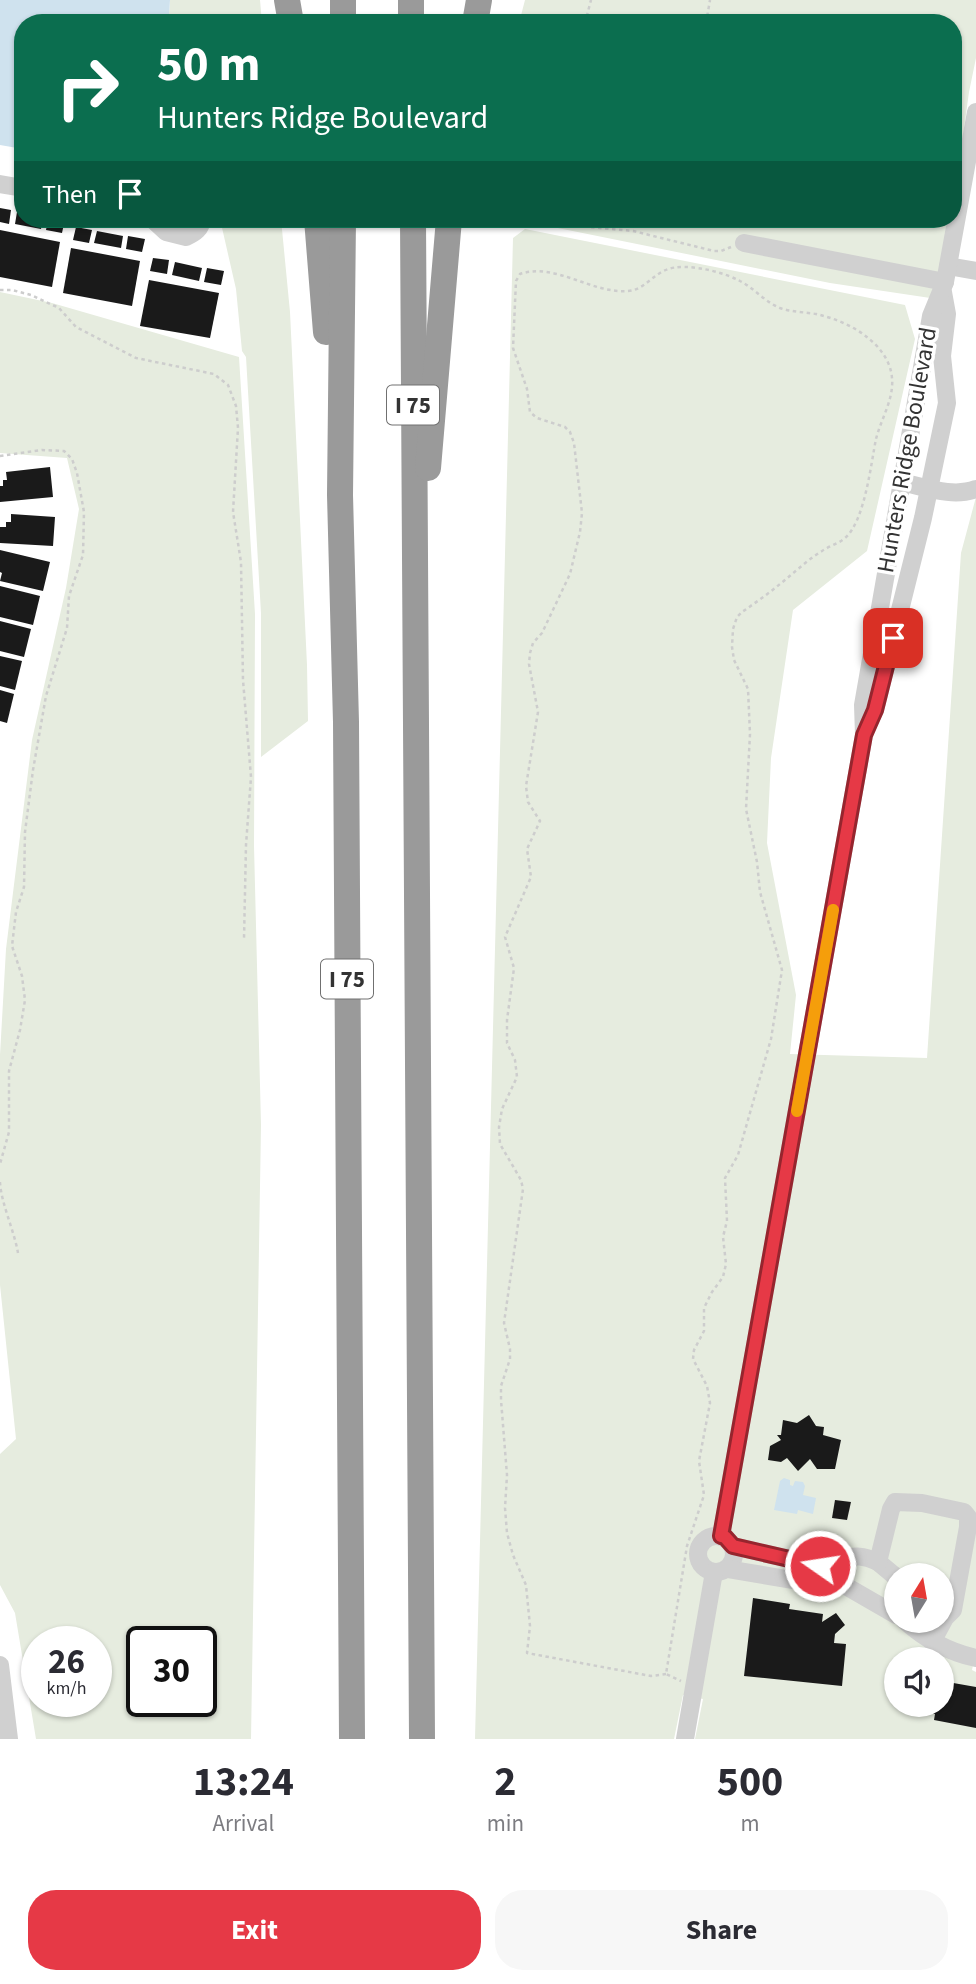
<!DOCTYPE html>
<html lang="en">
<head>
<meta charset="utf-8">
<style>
  body { margin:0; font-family:"Source Sans 3",sans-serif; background:#f7f7f7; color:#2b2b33; height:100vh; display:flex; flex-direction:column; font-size:26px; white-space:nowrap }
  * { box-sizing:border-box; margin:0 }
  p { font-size:23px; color:#7c7c81 }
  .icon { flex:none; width:38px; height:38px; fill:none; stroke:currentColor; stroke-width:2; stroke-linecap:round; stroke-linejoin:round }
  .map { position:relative; height:1739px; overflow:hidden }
  .side { display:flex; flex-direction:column; background:#fff; flex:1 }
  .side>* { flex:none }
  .banner { position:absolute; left:14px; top:14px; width:948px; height:214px; border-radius:28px; box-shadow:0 2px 5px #0004; background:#0b6e4f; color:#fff; overflow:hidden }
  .needle { width:46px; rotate:11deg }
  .buttons { position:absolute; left:884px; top:1563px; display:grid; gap:14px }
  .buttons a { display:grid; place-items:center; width:70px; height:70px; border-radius:50%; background:#fff; box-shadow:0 2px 5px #0004; font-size:35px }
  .speed { position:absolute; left:21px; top:1626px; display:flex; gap:14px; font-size:35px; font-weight:700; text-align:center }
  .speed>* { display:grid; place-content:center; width:91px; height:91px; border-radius:50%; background:#fff; box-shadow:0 2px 5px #0004; line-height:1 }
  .speed small { font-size:18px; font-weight:400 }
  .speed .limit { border:4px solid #111; border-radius:10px; background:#fff; color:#111 }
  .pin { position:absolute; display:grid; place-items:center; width:60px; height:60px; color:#fff; margin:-30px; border-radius:14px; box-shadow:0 4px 10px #0006 }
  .me { position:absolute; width:77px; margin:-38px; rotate:283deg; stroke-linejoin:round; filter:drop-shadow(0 0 5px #0008) }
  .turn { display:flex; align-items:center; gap:24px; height:147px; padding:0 28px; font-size:32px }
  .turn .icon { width:91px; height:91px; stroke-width:2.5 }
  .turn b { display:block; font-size:49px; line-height:60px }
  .then { display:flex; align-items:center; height:66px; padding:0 28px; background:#0003; gap:14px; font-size:26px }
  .eta { display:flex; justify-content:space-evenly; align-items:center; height:119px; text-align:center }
  .eta b { font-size:42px; font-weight:700; line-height:49px }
  .cta { display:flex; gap:14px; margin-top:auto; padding:14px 28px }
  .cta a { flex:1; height:80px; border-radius:28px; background:#e63946; color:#fff; font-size:28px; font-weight:700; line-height:80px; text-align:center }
  .cta a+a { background:#f7f7f7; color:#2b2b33 }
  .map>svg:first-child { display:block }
  .green { fill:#e6ecdf; fill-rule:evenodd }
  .water { fill:#cfe2ee }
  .building { fill:#1a1a1a }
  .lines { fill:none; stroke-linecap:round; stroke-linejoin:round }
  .path { stroke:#cdcdcd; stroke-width:2.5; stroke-dasharray:3.5 3.5; stroke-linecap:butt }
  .minor { stroke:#d0d0d0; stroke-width:18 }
  .highway { stroke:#9a9a9a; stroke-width:26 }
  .route-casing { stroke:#96252e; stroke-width:18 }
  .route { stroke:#e63946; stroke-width:12 }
  .slow { stroke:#f59e0b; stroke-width:12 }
  .labels { text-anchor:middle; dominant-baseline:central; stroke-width:7; stroke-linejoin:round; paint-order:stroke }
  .shield { fill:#fff; stroke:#707070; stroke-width:2 }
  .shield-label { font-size:23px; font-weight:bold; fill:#333 }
  .street-label { font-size:24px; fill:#333; stroke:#fff }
</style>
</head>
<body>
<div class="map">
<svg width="976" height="1739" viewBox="0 0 976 1739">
  <rect width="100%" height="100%" fill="#fff"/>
  <!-- green -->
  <g class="green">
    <polygon points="170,0 260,0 262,23 205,23 169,16"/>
    <polygon points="525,0 976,0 976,58 969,92 954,203 954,23 519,23"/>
    <polygon points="220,219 281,219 290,312 307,665 308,721 261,757 261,613 246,357 242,351 236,289"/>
    <polygon points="490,219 952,219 937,299 830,283 538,224"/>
    <path d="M525,229L905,305L915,339L867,551L793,610L771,758L767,843L796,995L790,1054L927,1058L961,553L976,497V1651L972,1670L976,1672V1739H695L703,1699L683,1695L674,1739H475L513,238ZM896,1575H942V1620H896ZM896,1659H942V1704H896Z"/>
    <path d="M0,292L52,303L239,357L255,614L254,846L261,1125L251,1739H36L15,1613L0,1585V1454L16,1439L0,1285V1055L6,949L32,740L66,588L79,509L67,458L0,453ZM37,1642H96V1701H37ZM142,1642H201V1701H142Z"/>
  </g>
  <!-- water -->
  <g class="water">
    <polygon points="0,0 170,0 169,16 205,23 23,23 23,149 0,145"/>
    <polygon points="784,1478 790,1480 790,1485 793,1486 795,1481 803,1482 805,1486 803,1495 816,1498 813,1514 798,1510 797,1514 774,1510 780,1481"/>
  </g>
  <!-- building -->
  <g class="building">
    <polygon points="0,208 11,210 9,224 0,222"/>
    <polygon points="17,212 23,213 23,219 43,219 41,229 15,224"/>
    <polygon points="48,219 65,219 62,233 46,230"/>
    <polygon points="76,227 92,230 89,243 73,240"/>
    <polygon points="0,230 60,242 52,287 0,277"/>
    <polygon points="97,231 123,236 121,248 94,243"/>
    <polygon points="128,236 145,239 142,252 126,249"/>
    <polygon points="71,248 140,261 132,306 63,293"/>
    <polygon points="153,258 169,260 167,274 150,271"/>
    <polygon points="175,262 202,268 199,281 172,275"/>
    <polygon points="207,268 224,271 221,285 204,282"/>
    <polygon points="149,280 219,293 210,338 140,326"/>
    <polygon points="50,467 53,497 0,502 0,486 3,486 3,480 7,480 6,472"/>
    <polygon points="11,514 55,517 53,546 0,543 0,527 6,527 6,522 11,522"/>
    <polygon points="0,550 50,562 43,591 0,581 2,573 0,572"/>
    <polygon points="0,586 40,596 33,625 0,617"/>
    <polygon points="0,621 31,629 24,657 0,651"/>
    <polygon points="0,656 22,661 15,690 0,686"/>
    <polygon points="0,690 14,694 7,723 0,721"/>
    <polygon points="809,1415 816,1426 824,1427 823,1435 841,1440 835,1469 817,1469 810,1459 798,1471 787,1458 781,1462 768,1460 770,1446 781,1440 777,1435 781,1435 783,1420 797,1423"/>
    <polygon points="835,1500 851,1502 847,1520 832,1518"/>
    <polygon points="753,1598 790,1604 789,1609 823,1614 822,1622 836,1613 845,1625 835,1634 834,1643 846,1644 842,1686 744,1676"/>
    <polygon points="942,1681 976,1687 976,1728 934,1720 935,1714 930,1713 931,1707 926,1707 927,1704 942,1704"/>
  </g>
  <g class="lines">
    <!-- path -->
    <g class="path">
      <polyline points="585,23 591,0"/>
      <polyline points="706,23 710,0"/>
      <polyline points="558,219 567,225 633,231 714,251 721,251 731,247"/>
      <polyline points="739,228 740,219"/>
      <polyline points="0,290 12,290 31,295 59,308 76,327 136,358 214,374 228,385 236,406 238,428 233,512 241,562 243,680 251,777 246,845 244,939"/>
      <polyline points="0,456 42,450 64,451 72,459 77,473 84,512 83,555 69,596 67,628 46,696 33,770 25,832 24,887 16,912 12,946 22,976 25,1000 20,1030 9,1071 9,1132 0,1164"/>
      <path d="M0,1182C1,1203 14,1230 18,1253"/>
      <path d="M666,1674L651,1676L527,1653L530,1626L526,1585L513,1555L507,1533L505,1508L507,1475L501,1400V1386L510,1359V1349L504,1323L523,1189L521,1180L500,1144L499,1127L502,1109L517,1077L515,1060L507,1043V1020L514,968L505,937L531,877L527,849L540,821L528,802L526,786L538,712L529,664L530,653L533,643L542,633L570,574L580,532L582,513L574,443L570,432L565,427L537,418L530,412L527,389L513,348L516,281L520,274C555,262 592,294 628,291C650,289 654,266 684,267C701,267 725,273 740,281C754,288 765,302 780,308C791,312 804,312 816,314C834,318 854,326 868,338C880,347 891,362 892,378C894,399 881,419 876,439C871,463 865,521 845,538C838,544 829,546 822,551C807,560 794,573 780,584C768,594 755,603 742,612L737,617L733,629L732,647L734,660L748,689L750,734L746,809L757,862L760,892L782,970L771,1039L738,1155L725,1178L727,1221L723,1237L726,1264L723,1277L712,1292L704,1308V1331L694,1350L693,1359L707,1386L710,1403L699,1461L704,1495L687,1546L666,1674L681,1681"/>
    </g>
    <!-- minor -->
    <g class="minor">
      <polyline points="0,184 23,188"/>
      <path d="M152,219L166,232L186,237C195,233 201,229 202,219"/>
      <polyline points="744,243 945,282"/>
      <polyline points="948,266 976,271"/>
      <path d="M901,482C925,487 953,498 976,489"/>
      <polyline points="865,731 875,710 923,518 947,403 942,356 947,314 943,292"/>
      <circle cx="716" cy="1554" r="18"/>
      <polyline points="721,1536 864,735 863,705 931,316 945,282 976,112"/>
      <polyline points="733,1546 820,1566 837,1581 896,1615"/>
      <polyline points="878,1562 896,1577"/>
      <polyline points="727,1569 816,1584 837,1581"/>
      <path d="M837,1581L840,1561C855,1554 864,1556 878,1562L891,1509L895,1502L922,1503L964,1512L968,1517V1527L953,1610L945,1618L932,1642"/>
      <path d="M904,1620C926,1640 948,1652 976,1658"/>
      <polyline points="0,1665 9,1739"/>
      <polyline points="685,1739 714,1572"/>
    </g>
    <!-- highway -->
    <g class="highway">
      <polyline points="287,0 291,23"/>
      <polyline points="343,0 343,23"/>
      <polyline points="411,0 411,23"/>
      <polyline points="475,23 479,0"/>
      <polyline points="317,219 326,332"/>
      <polyline points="343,219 340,495 346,722 352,1739"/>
      <polyline points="413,219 422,1739"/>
      <polyline points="428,468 449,219"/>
    </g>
  </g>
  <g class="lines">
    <defs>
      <polyline id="route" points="820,1566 733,1546 725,1537 721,1536 864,735 875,710 893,638"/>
    </defs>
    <!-- route casing -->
    <use href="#route" class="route-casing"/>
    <!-- route -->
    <use href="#route" class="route"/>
    <!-- slow -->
    <polyline class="slow" points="797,1111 833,910"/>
  </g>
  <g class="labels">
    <!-- shield labels -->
    <g class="shield">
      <rect x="387" y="385.5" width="52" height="39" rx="5"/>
      <rect x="321" y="959.5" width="52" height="39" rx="5"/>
    </g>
    <g class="shield-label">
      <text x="413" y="405">I 75</text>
      <text x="347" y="979">I 75</text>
    </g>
    <!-- street labels -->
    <g class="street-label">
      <text transform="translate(907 450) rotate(-80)">Hunters Ridge Boulevard</text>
    </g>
  </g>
</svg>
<div class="buttons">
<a><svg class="needle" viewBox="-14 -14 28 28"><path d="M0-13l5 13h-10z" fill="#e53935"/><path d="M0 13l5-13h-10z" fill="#7c7c81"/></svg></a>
<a><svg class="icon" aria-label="sound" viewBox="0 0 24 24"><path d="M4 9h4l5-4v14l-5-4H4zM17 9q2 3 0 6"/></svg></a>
</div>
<div class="speed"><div>26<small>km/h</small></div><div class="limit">30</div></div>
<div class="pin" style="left:893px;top:638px;background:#d93025"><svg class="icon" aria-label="arrive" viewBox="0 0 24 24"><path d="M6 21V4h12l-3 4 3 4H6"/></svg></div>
<svg class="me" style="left:820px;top:1566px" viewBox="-20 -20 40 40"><circle r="17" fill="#e63946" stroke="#fff" stroke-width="3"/><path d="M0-11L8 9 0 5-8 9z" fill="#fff"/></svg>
<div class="banner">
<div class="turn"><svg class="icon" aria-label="right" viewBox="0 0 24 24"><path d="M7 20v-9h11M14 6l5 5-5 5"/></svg><div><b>50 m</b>Hunters Ridge Boulevard</div></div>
<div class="then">Then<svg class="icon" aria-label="arrive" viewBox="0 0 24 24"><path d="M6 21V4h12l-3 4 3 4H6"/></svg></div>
</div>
</div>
<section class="side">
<div class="eta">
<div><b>13:24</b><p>Arrival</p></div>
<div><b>2</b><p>min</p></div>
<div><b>500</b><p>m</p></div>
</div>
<div class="cta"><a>Exit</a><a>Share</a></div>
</section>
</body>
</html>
